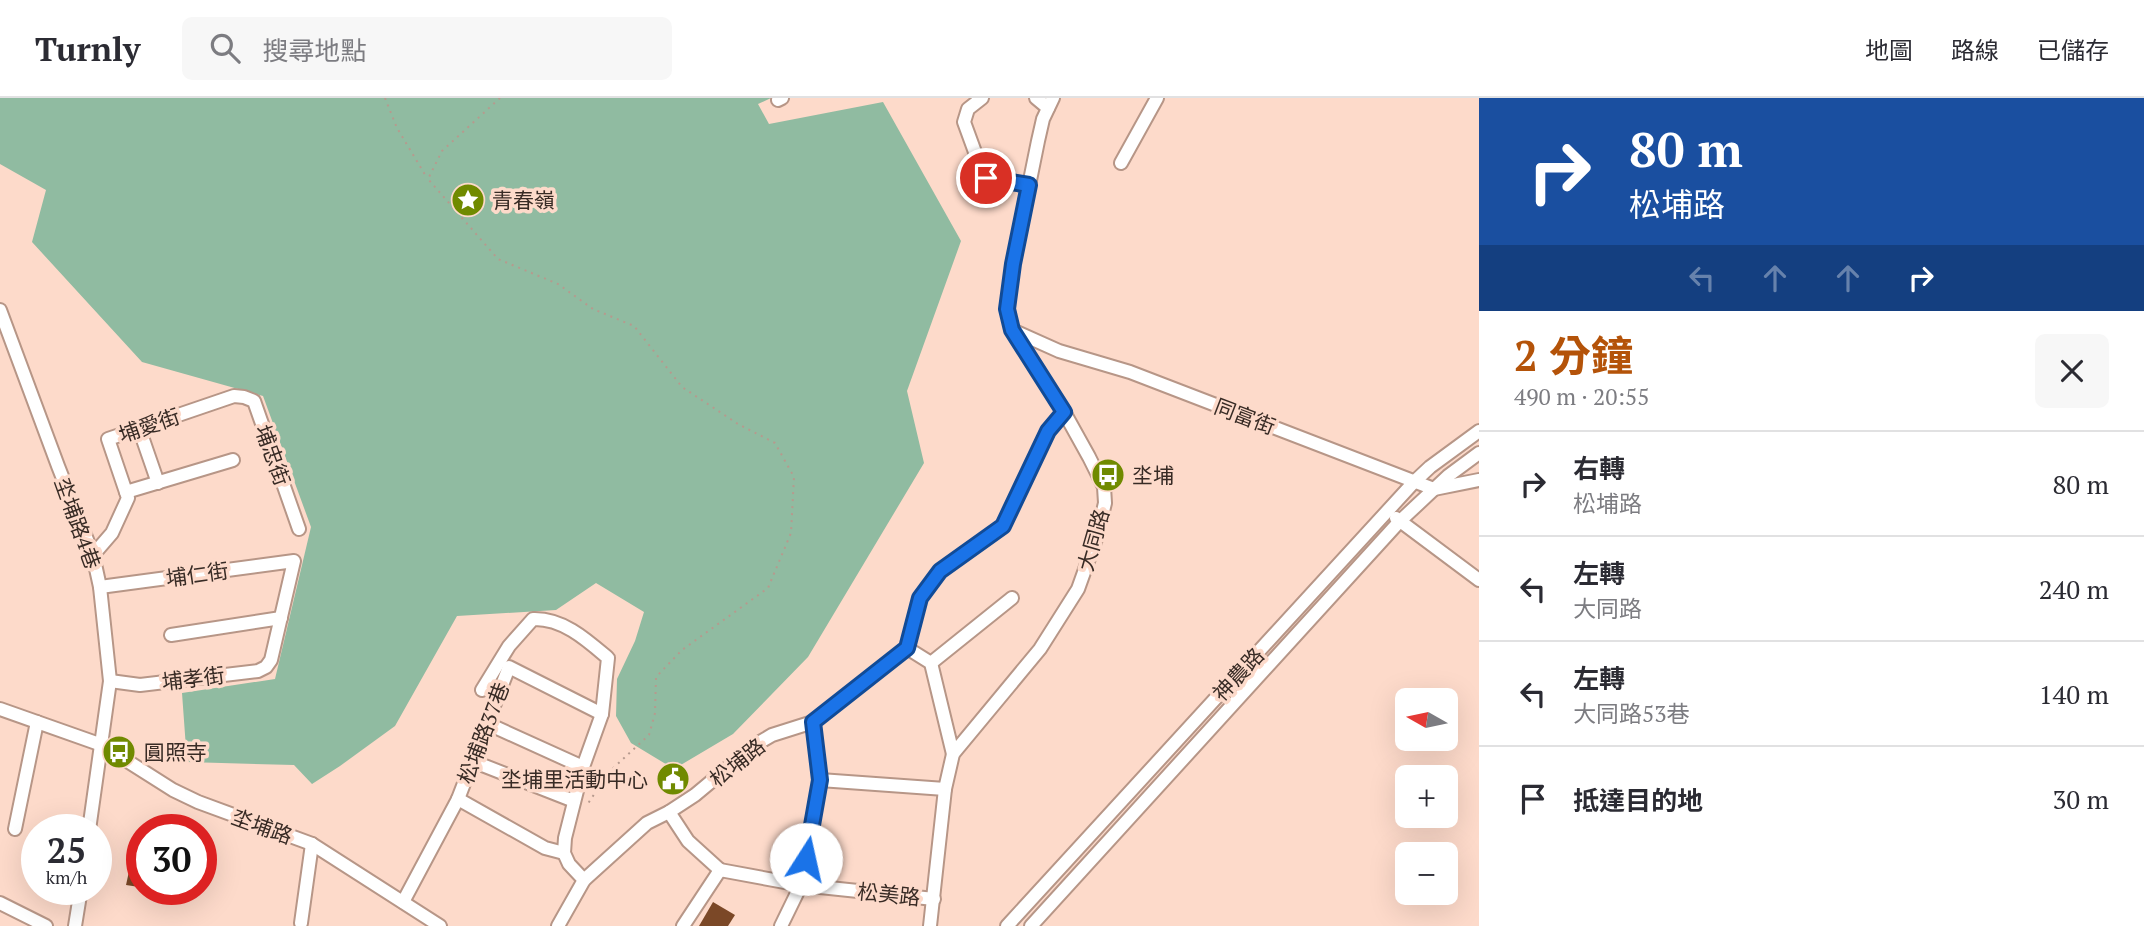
<!DOCTYPE html>
<html lang="zh-TW">
<head>
<meta charset="utf-8">
<style>
  body { margin:0; font-family:"PT Serif","Noto Sans TC",serif; background:#f7f7f7; color:#2b2b33; height:100vh; display:flex; flex-direction:column; font-size:26px; white-space:nowrap }
  * { box-sizing:border-box; margin:0 }
  p { font-size:23px; color:#7c7c81 }
  .icon { flex:none; width:38px; height:38px; fill:none; stroke:currentColor; stroke-width:2; stroke-linecap:round; stroke-linejoin:round }
  .map { position:relative; flex:1; overflow:hidden }
  .details { display:flex; flex-direction:column; background:#fff; width:665px }
  .details>* { flex:none }
  .guide { background:#1a4fa0; color:#fff; overflow:hidden }
  .needle { width:46px; rotate:279deg }
  .tools { position:absolute; left:1395px; top:590px; display:grid; gap:14px }
  .tools a { display:grid; place-items:center; width:63px; height:63px; border-radius:10px; background:#fff; box-shadow:0 7px 28px #0002; font-size:35px }
  .speed { position:absolute; left:21px; top:716px; display:flex; gap:14px; font-size:35px; font-weight:700; text-align:center }
  .speed>* { display:grid; place-content:center; width:91px; height:91px; border-radius:50%; background:#fff; box-shadow:0 7px 28px #0002; line-height:1 }
  .speed small { font-size:18px; font-weight:400 }
  .speed .limit { border:10px solid #d22; background:#fff; color:#111 }
  .pin { position:absolute; display:grid; place-items:center; width:60px; height:60px; color:#fff; margin:-30px; border:4px solid #fff; border-radius:50%; box-shadow:0 2px 7px #0007 }
  .me { position:absolute; width:77px; margin:-38px; rotate:10deg; stroke-linejoin:round; filter:drop-shadow(0 0 5px #0008) }
  .turn { display:flex; align-items:center; gap:24px; height:147px; padding:0 35px; font-size:32px }
  .turn .icon { width:91px; height:91px; stroke-width:2.5 }
  .turn b { display:block; font-size:49px; line-height:60px }
  .lanes { display:flex; align-items:center; height:66px; padding:0 35px; background:#0003; justify-content:center; gap:35px; direction:ltr }
  .lanes .off { opacity:.35 }
  .round { display:grid; place-items:center; flex:none; width:74px; height:74px; border-radius:10px; background:#f7f7f7 }
  .overview { display:flex; align-items:center; justify-content:space-between; height:119px; padding:0 35px }
  h1 { font-size:42px; font-weight:700; line-height:52px; color:#b45309 }
  ul { padding:0; list-style:none }
  li { display:flex; align-items:center; gap:21px; height:105px; padding:0 35px; border-top:2px solid #e1e1e2 }
  li div { flex:1 }
  li b { display:block; font-size:26px }
  li em { font-style:normal }
  header { display:flex; align-items:center; gap:42px; box-sizing:border-box; height:98px; padding:0 35px; background:#fff; border-bottom:2px solid #e1e1e2 }
  header strong { font-size:33px }
  nav { display:flex; gap:38px; margin-inline-start:auto; font-size:24px }
  .search { width:490px; height:63px; background:#f7f7f7; display:flex; align-items:center; gap:18px; box-sizing:border-box; padding:0 24px; border-radius:10px; color:#7c7c81; font-size:26px }
  main { display:flex; flex:1; min-height:0 }
  .map>svg:first-child { display:block }
  .green { fill:#90bba1 }
  .building { fill:#7b4827 }
  .lines { fill:none; stroke-linecap:round; stroke-linejoin:round }
  .minor-casing { stroke:#b79687; stroke-width:16 }
  .path { stroke:#b69a8e; stroke-width:2; stroke-dasharray:2 5; stroke-linecap:butt }
  .minor { stroke:#fff; stroke-width:12 }
  .route-casing { stroke:#114b97; stroke-width:18 }
  .route { stroke:#1a73e8; stroke-width:12 }
  .labels { text-anchor:middle; dominant-baseline:central; stroke-width:7; stroke-linejoin:round; paint-order:stroke }
  .poi-label { font-size:21px; fill:#382b25; stroke:#fddaca; text-anchor:start }
  .street-label { font-size:21px; fill:#382b25; stroke:#fddaca }
</style>
</head>
<body>
<header>
<strong>Turnly</strong>
<div class="search"><svg class="icon" aria-label="search" viewBox="0 0 24 24"><circle cx="10" cy="10" r="6"/><path d="M15 15l6 6"/></svg>搜尋地點</div>
<nav><a>地圖</a><a>路線</a><a>已儲存</a></nav>
</header>
<main>
<div class="map">
<svg width="1479" height="828" viewBox="0 0 1479 828">
  <rect width="100%" height="100%" fill="#fddaca"/>
  <!-- green -->
  <polygon class="green" points="0,0 771,0 758,6 769,26 883,4 961,143 907,293 924,365 808,559 733,636 674,671 631,645 616,618 617,581 635,543 644,514 596,485 556,512 457,518 395,628 340,668 312,686 294,667 187,664 182,595 275,581 311,429 263,298 142,264 32,144 46,92 0,66"/>
  <!-- building -->
  <g class="building">
    <polygon points="674,667 684,674 671,695 661,689"/>
    <polygon points="133,755 142,757 142,775 139,789 126,787"/>
    <polygon points="713,804 735,817 728,828 699,828"/>
  </g>
  <g class="lines">
    <defs>
      <g id="minor">
        <polyline points="982,0 968,11 964,24 983,76 988,81 1029,87"/>
        <polyline points="1036,0 1048,10"/>
        <polyline points="778,2 782,0"/>
        <polyline points="1121,65 1157,0"/>
        <polyline points="0,212 58,368 93,457 100,489 110,583 89,732"/>
        <polyline points="1012,232 1059,253 1130,274 1434,391 1479,382"/>
        <polyline points="139,330 158,385"/>
        <polyline points="126,394 233,362"/>
        <polyline points="1396,420 1479,482"/>
        <polyline points="93,457 112,435 128,400 108,341 234,298 244,299 254,303 299,431"/>
        <polyline points="100,489 294,463 271,562 266,569 258,573 140,587 110,583"/>
        <polyline points="171,537 281,520"/>
        <polyline points="907,550 931,565 953,656"/>
        <polyline points="931,565 1012,500"/>
        <path d="M482,592L509,548L533,521C563,520 587,542 608,560L602,616L583,669L565,740L564,755L569,766L584,782"/>
        <polyline points="0,611 102,647 173,692 198,704 312,746 440,828"/>
        <polyline points="486,625 583,669"/>
        <polyline points="472,663 574,703"/>
        <polyline points="820,682 945,691"/>
        <polyline points="458,701 509,569 602,616"/>
        <polyline points="669,714 688,743 720,772"/>
        <polyline points="15,731 37,624"/>
        <polyline points="720,772 801,787 934,801"/>
        <polyline points="403,804 458,701 545,750 564,755"/>
        <polyline points="0,805 46,828"/>
        <polyline points="301,825 312,746"/>
        <polyline points="75,828 81,791"/>
        <polyline points="558,828 584,782 647,725 669,714 695,697 755,647 772,637 813,624 907,550 920,500 940,473 1003,428 1048,333 1064,314"/>
        <polyline points="683,828 720,772"/>
        <polyline points="781,828 801,787 820,682 813,624"/>
        <polyline points="930,828 945,691 953,656 1040,551 1078,491 1097,438 1105,405 1104,389 1089,359 1064,314 1012,232 1007,211 1013,166 1038,43 1043,21 1053,0"/>
        <polyline points="1007,828 1414,384 1430,369 1479,333"/>
        <polyline points="1031,828 1399,424 1448,378 1479,355"/>
      </g>
    </defs>
    <!-- minor casing -->
    <use href="#minor" class="minor-casing"/>
    <!-- path -->
    <g class="path">
      <polyline points="385,0 397,30 427,80"/>
      <polyline points="500,0 442,53 428,81 498,161 558,186 593,211 634,228 682,289 738,326 775,345 794,379 791,435 768,490 682,552 656,579 655,615 649,637 609,674 587,707"/>
    </g>
    <!-- minor -->
    <use href="#minor" class="minor"/>
  </g>
  <g class="lines">
    <defs>
      <polyline id="route" points="806,761 820,682 813,624 907,550 920,500 940,473 1003,428 1048,333 1064,314 1012,232 1007,211 1013,166 1029,87 986,80"/>
    </defs>
    <!-- route casing -->
    <use href="#route" class="route-casing"/>
    <!-- route -->
    <use href="#route" class="route"/>
  </g>
  <!-- icons -->
  <defs>
    <symbol id="sight-disc" viewBox="-11 -11 22 22"><circle r="9.5" fill="#708a00" stroke="#fddaca"/><path d="M0-6L1.8-2.2L6-1.7L2.9 1.2L3.7 5.4L0 3.3L-3.7 5.4L-2.9 1.2L-6-1.7L-1.8-2.2Z" fill="#fff"/></symbol>
    <symbol id="bus-disc" viewBox="-11 -11 22 22"><circle r="9.5" fill="#708a00" stroke="#fddaca"/><path d="M-5-6H5V4H4V6H2V4H-2V6H-4V4H-5ZM-3.5-4V0h7V-4ZM-3.5 1.2v1.5H-2V1.2ZM2 1.2v1.5H3.5V1.2Z" fill="#fff"/></symbol>
    <symbol id="civic-disc" viewBox="-11 -11 22 22"><circle r="9.5" fill="#708a00" stroke="#fddaca"/><path d="M-.6-6.5H3V-4.5H.6V-3L4-1V1h2V6H-6V1h2V-1L-.6-3ZM-1.2 2.5V6h2.4V2.5Z" fill="#fff"/></symbol>
  </defs>
  <g fill-rule="evenodd">
    <use href="#sight-disc" x="449" y="83" width="38" height="38"/>
    <use href="#bus-disc" x="1089" y="358" width="38" height="38"/>
    <use href="#bus-disc" x="100" y="635" width="38" height="38"/>
    <use href="#civic-disc" x="654" y="662" width="38" height="38"/>
  </g>
  <g class="labels">
    <!-- poi labels -->
    <g class="poi-label">
      <text x="492" y="102">青春嶺</text>
      <text x="1132" y="377">坔埔</text>
      <text x="144" y="654">圓照寺</text>
      <text x="648" y="681" text-anchor="end">坔埔里活動中心</text>
    </g>
    <!-- street labels -->
    <g class="street-label">
      <text transform="translate(1245 318) rotate(21)">同富街</text>
      <text transform="translate(149 327) rotate(-19)">埔愛街</text>
      <text transform="translate(273 357) rotate(70)">埔忠街</text>
      <text transform="translate(78 425) rotate(70)">坔埔路4巷</text>
      <text transform="translate(1093 442) rotate(-74)">大同路</text>
      <text transform="translate(197 476) rotate(-8)">埔仁街</text>
      <text transform="translate(1238 576) rotate(-47)">神農路</text>
      <text transform="translate(193 580) rotate(-7)">埔孝街</text>
      <text transform="translate(483 635) rotate(-69)">松埔路37巷</text>
      <text transform="translate(737 664) rotate(-38)">松埔路</text>
      <text transform="translate(262 728) rotate(20)">坔埔路</text>
      <text transform="translate(889 796) rotate(6)">松美路</text>
    </g>
  </g>
</svg>
<div class="tools">
<a><svg class="needle" viewBox="-14 -14 28 28"><path d="M0-13l5 13h-10z" fill="#e53935"/><path d="M0 13l5-13h-10z" fill="#7c7c81"/></svg></a>
<a>+</a>
<a>−</a>
</div>
<div class="speed"><div>25<small>km/h</small></div><div class="limit">30</div></div>
<div class="pin" style="left:986px;top:80px;background:#d93025"><svg class="icon" aria-label="arrive" viewBox="0 0 24 24"><path d="M6 21V4h12l-3 4 3 4H6"/></svg></div>
<svg class="me" style="left:806px;top:761px" viewBox="-20 -20 40 40"><circle r="19" fill="#fff"/><path d="M0-13L10 11 0 6-10 11z" fill="#1a73e8"/></svg>
</div>
<section class="details">
<div class="guide">
<div class="turn"><svg class="icon" aria-label="right" viewBox="0 0 24 24"><path d="M7 20v-9h11M14 6l5 5-5 5"/></svg><div><b>80 m</b>松埔路</div></div>
<div class="lanes"><svg class="icon off" aria-label="left" viewBox="0 0 24 24"><path d="M17 20v-9H6M10 6l-5 5 5 5"/></svg><svg class="icon off" aria-label="ahead" viewBox="0 0 24 24"><path d="M12 20V5M6 11l6-6 6 6"/></svg><svg class="icon off" aria-label="ahead" viewBox="0 0 24 24"><path d="M12 20V5M6 11l6-6 6 6"/></svg><svg class="icon" aria-label="right" viewBox="0 0 24 24"><path d="M7 20v-9h11M14 6l5 5-5 5"/></svg></div>
</div>
<div class="overview"><div><h1>2 分鐘</h1><p>490 m · 20:55</p></div><a class="round"><svg class="icon" aria-label="close" viewBox="0 0 24 24"><path d="M6 6l12 12M18 6L6 18"/></svg></a></div>
<ul>
<li><svg class="icon" aria-label="right" viewBox="0 0 24 24"><path d="M7 20v-9h11M14 6l5 5-5 5"/></svg><div><b>右轉</b><p>松埔路</p></div><em>80 m</em></li>
<li><svg class="icon" aria-label="left" viewBox="0 0 24 24"><path d="M17 20v-9H6M10 6l-5 5 5 5"/></svg><div><b>左轉</b><p>大同路</p></div><em>240 m</em></li>
<li><svg class="icon" aria-label="left" viewBox="0 0 24 24"><path d="M17 20v-9H6M10 6l-5 5 5 5"/></svg><div><b>左轉</b><p>大同路53巷</p></div><em>140 m</em></li>
<li><svg class="icon" aria-label="arrive" viewBox="0 0 24 24"><path d="M6 21V4h12l-3 4 3 4H6"/></svg><div><b>抵達目的地</b></div><em>30 m</em></li>
</ul>
</section>
</main>
</body>
</html>
